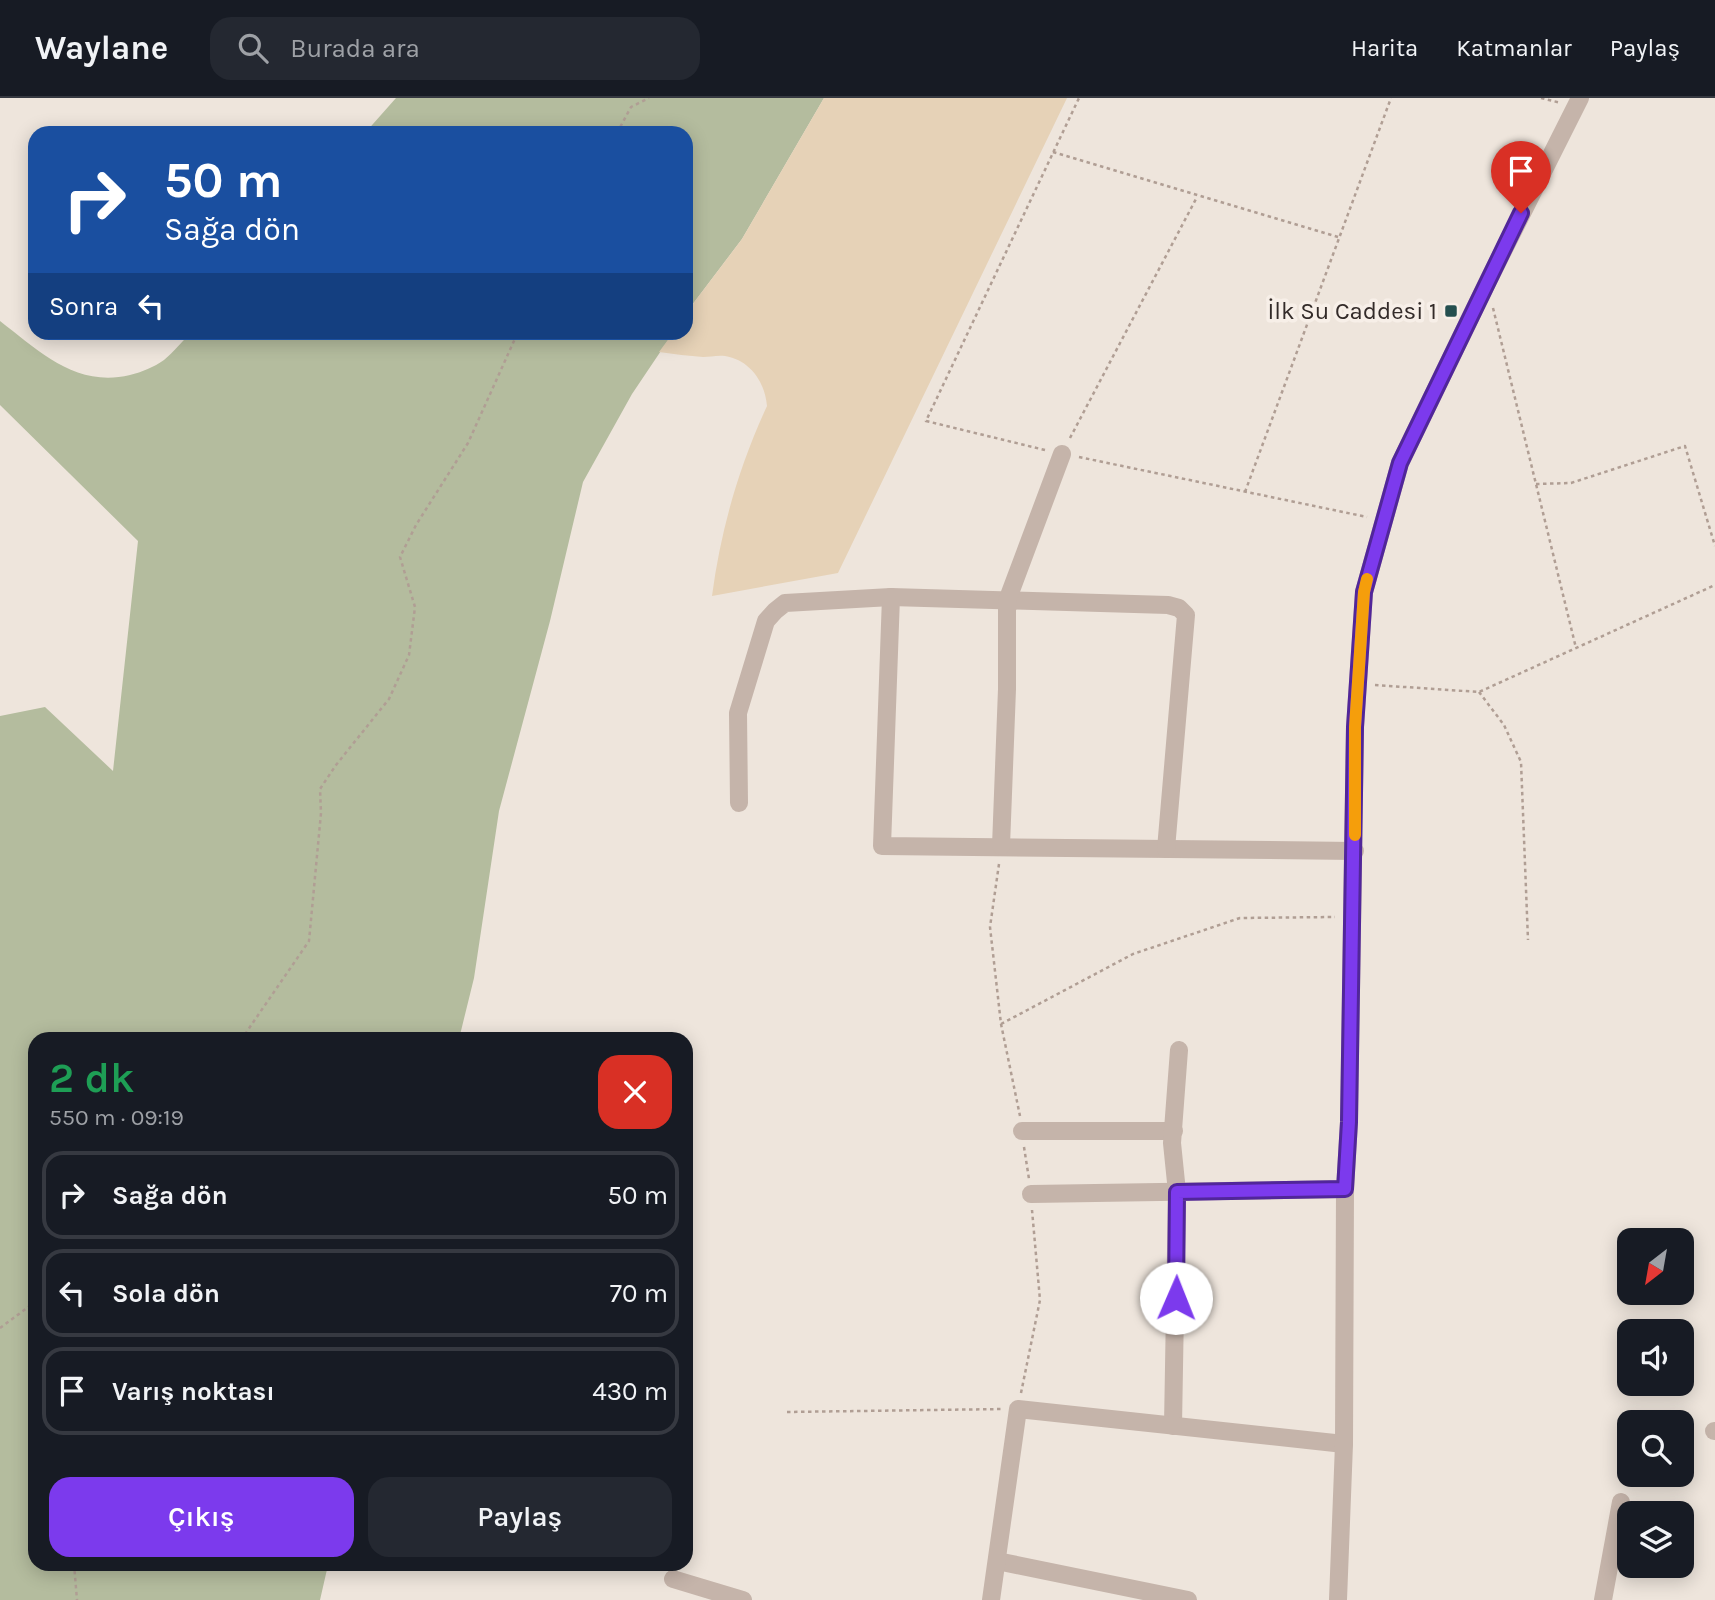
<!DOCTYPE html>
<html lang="tr">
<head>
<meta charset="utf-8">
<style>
  body { margin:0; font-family:Karla,sans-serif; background:#242831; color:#f1f3f6; height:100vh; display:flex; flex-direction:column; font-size:26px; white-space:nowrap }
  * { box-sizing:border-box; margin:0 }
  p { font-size:23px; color:#9ea1a6 }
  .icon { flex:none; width:38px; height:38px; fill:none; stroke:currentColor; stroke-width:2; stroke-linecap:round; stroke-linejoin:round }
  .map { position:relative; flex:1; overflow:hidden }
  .drawer { position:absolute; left:28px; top:934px; width:665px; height:539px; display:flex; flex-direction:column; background:#171b24; border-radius:21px; box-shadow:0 4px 18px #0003 }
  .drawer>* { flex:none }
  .top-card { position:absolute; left:28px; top:28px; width:665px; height:214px; border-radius:21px; box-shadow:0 4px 18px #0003; background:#1a4fa0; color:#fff; overflow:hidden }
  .needle { width:46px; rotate:211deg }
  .fabs { position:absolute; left:1617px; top:1130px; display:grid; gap:14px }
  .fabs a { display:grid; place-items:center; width:77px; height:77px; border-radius:14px; background:#171b24; box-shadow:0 4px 18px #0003; font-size:35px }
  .pin { position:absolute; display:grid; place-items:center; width:60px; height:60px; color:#fff; margin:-72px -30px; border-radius:50% 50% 50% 0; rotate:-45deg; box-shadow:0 0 7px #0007 }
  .pin .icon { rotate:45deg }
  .me { position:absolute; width:77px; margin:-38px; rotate:1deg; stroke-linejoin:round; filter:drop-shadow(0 0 5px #0008) }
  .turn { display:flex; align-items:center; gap:24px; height:147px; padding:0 21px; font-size:32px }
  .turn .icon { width:91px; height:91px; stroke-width:2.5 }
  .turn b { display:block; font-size:49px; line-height:60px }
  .then { display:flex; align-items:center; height:66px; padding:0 21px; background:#0003; gap:14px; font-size:26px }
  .round { display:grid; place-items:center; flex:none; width:74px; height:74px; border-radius:21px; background:#242831 }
  .head { display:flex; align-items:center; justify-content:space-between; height:119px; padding:0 21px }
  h1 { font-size:42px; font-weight:600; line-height:52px; color:#1e9e55 }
  .button { display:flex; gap:14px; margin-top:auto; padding:14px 21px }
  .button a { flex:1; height:80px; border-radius:21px; background:#7c3aed; color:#fff; font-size:28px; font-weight:600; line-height:80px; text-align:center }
  .button a+a { background:#242831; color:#f1f3f6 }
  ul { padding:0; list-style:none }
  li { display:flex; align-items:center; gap:21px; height:88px; margin:0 14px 10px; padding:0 7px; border:4px solid #363941; border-radius:21px }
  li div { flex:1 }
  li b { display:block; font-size:26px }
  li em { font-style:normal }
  header { display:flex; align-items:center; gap:42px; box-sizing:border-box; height:98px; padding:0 35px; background:#171b24; border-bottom:2px solid #363941 }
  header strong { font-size:33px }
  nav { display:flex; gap:38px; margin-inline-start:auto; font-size:24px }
  .search { width:490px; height:63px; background:#242831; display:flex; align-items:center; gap:18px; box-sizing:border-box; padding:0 24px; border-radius:21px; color:#9ea1a6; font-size:26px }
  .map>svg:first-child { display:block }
  .green { fill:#b4bc9e }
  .sand { fill:#e6d2b7 }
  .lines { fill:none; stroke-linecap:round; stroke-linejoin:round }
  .path { stroke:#b09e94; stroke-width:2.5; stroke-dasharray:3.5 3.5; stroke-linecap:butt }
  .minor { stroke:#c5b4aa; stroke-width:18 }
  .route-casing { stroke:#51269a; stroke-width:18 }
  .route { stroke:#7c3aed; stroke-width:12 }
  .slow { stroke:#f59e0b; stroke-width:12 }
  .poi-dot { fill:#244f4f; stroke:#f7efe8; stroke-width:2.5 }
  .labels { text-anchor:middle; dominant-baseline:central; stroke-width:7; stroke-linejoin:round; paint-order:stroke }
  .poi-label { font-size:24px; fill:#332b29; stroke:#f7efe8; text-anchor:end }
</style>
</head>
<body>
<header>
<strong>Waylane</strong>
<div class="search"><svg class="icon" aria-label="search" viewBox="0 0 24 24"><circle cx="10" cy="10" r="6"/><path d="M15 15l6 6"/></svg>Burada ara</div>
<nav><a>Harita</a><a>Katmanlar</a><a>Paylaş</a></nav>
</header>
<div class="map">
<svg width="1715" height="1502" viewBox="0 0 1715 1502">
  <rect width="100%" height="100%" fill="#eee5dc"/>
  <!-- green -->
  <g class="green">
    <polygon points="396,0 824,0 742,141 686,215 686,35 365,35"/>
    <path d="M0,223C39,253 76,290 130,277C142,274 154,269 164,262C174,254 182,243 191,235H673L632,296L583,384L550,523L499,713L474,880L459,941L35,942V1466L328,1467L320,1502H0V618L45,609L113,673L138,443L0,307Z"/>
  </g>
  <!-- sand -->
  <path class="sand" d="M824,0H1067L838,475L712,498C721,430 739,369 767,308C765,284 750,262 725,258C717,257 710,259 703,259C689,258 674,256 659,254L673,235L686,234V215L742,141Z"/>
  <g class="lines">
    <!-- path -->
    <g class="path">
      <polyline points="1541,0 1561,5"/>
      <polyline points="617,35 631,9 649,0"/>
      <polyline points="1053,54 1338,139"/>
      <polyline points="1493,210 1576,550"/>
      <polyline points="1070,340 1197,99"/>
      <polyline points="1045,352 926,323 1079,0"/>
      <polyline points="1079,359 1367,419"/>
      <polyline points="1536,386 1571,385 1685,348 1715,448"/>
      <polyline points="1245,394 1391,0"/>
      <polyline points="1375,587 1479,594 1715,487"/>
      <polyline points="1479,594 1504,627 1521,664 1528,842"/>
      <polyline points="999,766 990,829 1001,926 1020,1018"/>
      <polyline points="1001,926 1133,856 1240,820 1335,819"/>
      <polyline points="241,942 309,843 321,715 320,691 336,667 389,601 409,557 415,509 400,459 416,427 468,345 518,234"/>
      <polyline points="1024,1049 1029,1081"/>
      <polyline points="0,1230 35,1204"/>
      <polyline points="1021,1295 1040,1202 1032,1112"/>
      <polyline points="787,1314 1003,1311"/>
      <polyline points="74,1466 77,1502"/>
    </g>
    <!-- minor -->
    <g class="minor">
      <polyline points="891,499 882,748 1355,753"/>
      <polyline points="739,705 738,615 766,523 775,513 785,505 891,499 1168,507 1179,510 1186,517 1166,751"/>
      <polyline points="1001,748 1007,591 1007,503 1062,356"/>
      <polyline points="1022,1033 1174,1033"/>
      <polyline points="1031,1096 1345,1091"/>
      <polyline points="1173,1328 1177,1094 1172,1045 1179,952"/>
      <polyline points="1714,1333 1715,1333"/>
      <polyline points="997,1463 1188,1502"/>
      <polyline points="673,1481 743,1502"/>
      <polyline points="991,1502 1018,1311 1344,1346"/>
      <polyline points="1338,1502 1344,1346 1345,1091 1349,1024 1355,629 1364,494 1400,365 1487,185 1580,0"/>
      <polyline points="1603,1502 1621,1404"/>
    </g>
  </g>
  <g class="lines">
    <defs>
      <polyline id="route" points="1176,1200 1177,1094 1345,1091 1349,1024 1355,629 1364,494 1400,365 1521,115"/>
    </defs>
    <!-- route casing -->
    <use href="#route" class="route-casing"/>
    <!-- route -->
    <use href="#route" class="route"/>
    <!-- slow -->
    <polyline class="slow" points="1355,737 1355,629 1364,494 1367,481"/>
  </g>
  <!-- markers -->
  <rect class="poi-dot" x="1444" y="206" width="14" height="14" rx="3.5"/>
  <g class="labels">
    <!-- poi labels -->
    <g class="poi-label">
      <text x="1437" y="213">İlk Su Caddesi 1</text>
    </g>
  </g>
</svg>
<div class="fabs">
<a><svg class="needle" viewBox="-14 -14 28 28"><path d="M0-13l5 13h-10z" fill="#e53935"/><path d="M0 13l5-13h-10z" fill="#9ea1a6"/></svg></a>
<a><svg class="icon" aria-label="sound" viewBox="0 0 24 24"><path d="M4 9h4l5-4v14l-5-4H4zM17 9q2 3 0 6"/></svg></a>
<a><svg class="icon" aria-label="search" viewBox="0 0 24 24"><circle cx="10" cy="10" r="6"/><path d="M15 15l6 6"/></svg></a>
<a><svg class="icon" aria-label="layers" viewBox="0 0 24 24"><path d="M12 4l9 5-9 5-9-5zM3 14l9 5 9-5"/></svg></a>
</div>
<div class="pin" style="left:1521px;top:115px;background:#d93025"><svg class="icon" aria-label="arrive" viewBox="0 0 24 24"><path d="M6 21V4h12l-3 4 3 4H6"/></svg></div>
<svg class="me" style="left:1176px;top:1200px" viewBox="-20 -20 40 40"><circle r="19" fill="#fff"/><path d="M0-13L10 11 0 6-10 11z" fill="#7c3aed"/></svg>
<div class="top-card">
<div class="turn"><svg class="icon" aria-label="right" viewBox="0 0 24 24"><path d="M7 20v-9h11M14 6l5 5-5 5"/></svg><div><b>50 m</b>Sağa dön</div></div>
<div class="then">Sonra<svg class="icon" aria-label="left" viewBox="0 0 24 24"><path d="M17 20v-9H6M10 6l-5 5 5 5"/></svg></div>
</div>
<section class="drawer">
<div class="head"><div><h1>2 dk</h1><p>550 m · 09:19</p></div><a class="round" style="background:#d93025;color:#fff"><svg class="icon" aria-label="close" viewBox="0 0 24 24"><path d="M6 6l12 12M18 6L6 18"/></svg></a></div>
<ul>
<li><svg class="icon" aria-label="right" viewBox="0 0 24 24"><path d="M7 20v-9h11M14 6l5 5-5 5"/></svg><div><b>Sağa dön</b></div><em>50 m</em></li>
<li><svg class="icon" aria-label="left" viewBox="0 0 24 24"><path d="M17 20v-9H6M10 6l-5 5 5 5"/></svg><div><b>Sola dön</b></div><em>70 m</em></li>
<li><svg class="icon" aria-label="arrive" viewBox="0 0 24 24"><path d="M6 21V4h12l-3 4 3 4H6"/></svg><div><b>Varış noktası</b></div><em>430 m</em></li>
</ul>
<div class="button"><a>Çıkış</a><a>Paylaş</a></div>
</section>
</div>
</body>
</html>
